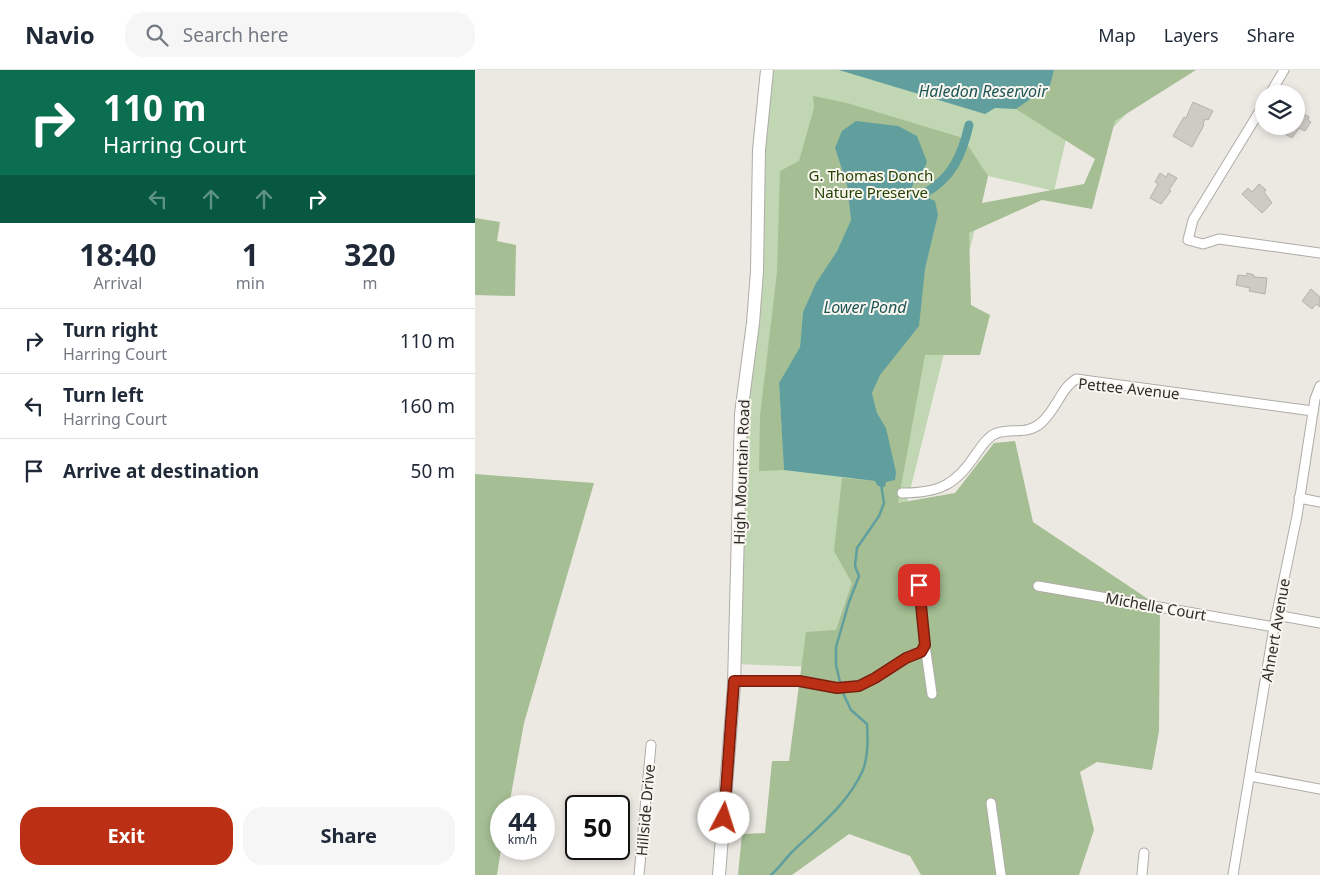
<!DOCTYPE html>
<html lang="en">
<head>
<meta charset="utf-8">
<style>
  body { margin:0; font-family:"Noto Sans",sans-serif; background:#f6f6f7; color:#1f2937; height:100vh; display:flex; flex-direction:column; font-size:19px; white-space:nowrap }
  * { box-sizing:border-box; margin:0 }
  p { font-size:16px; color:#747a83 }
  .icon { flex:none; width:28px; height:28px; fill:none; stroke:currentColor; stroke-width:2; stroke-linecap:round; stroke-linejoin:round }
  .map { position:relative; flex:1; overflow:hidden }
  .drawer { display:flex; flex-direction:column; background:#fff; width:475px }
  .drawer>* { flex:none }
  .hud { background:#0b6e4f; color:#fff; overflow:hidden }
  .buttons { position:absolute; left:780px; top:15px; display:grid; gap:10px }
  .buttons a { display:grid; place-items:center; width:50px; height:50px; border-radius:50%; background:#fff; box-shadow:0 2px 8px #0003; font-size:25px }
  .speed { position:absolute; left:15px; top:725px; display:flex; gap:10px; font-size:25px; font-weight:700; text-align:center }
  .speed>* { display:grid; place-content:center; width:65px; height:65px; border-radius:50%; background:#fff; box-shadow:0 2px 8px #0003; line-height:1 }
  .speed small { font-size:12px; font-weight:400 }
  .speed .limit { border:2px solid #111; border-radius:8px; background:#fff; color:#111 }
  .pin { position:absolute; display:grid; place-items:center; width:42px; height:42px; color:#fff; margin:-21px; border-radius:10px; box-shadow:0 2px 8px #0006 }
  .me { position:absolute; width:55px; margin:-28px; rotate:5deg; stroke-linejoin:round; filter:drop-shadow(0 0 4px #0008) }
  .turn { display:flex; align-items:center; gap:18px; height:105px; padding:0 20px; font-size:22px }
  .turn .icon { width:65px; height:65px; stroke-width:2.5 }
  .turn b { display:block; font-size:35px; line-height:42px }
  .lanes { display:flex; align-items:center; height:48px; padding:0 20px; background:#0003; justify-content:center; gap:25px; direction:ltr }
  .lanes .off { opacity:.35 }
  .eta { display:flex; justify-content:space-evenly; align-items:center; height:85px; text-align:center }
  .eta b { font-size:30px; font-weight:700; line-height:35px }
  .primary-button { display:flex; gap:10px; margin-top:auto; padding:10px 20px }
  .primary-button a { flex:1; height:58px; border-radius:20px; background:#bb3014; color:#fff; font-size:20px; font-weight:700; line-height:58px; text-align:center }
  .primary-button a+a { background:#f6f6f7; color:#1f2937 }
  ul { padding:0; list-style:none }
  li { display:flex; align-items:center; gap:15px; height:65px; padding:0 20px; border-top:1px solid #e0e1e3 }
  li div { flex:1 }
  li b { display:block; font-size:19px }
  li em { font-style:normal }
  header { display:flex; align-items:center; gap:30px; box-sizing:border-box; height:70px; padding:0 25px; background:#fff; border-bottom:1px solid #e0e1e3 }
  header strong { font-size:24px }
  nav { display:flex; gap:28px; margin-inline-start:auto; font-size:18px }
  .search { width:350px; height:45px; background:#f6f6f7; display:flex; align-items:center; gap:12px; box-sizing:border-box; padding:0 18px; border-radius:20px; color:#747a83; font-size:19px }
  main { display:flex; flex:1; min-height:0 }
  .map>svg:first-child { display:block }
  .green { fill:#c1d6b2 }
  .forest { fill:#a5be93 }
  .water { fill:#609f9e }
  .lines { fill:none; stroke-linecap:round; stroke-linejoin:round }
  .stream { stroke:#609f9e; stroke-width:2.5 }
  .canal { stroke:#609f9e; stroke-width:9 }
  .building { fill:#cecbc5; stroke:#b5b1ac }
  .street-casing { stroke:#afaca7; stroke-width:11 }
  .secondary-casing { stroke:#afaca7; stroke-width:14 }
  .street { stroke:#fff; stroke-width:9 }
  .secondary { stroke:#fff; stroke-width:12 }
  .route-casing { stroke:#7a1f0d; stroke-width:12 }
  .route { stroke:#bb3014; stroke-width:9 }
  .labels { text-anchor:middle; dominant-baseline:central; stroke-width:4; stroke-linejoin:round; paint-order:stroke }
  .park-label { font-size:15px; fill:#244200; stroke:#f9f6f0 }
  .street-label { font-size:15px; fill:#2c2b29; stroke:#f9f6f0 }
  .water-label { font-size:16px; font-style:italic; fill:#205757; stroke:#f9f6f0 }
</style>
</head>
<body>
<header>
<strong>Navio</strong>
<div class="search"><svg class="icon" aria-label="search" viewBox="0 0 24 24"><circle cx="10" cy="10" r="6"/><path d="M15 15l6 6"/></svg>Search here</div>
<nav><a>Map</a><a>Layers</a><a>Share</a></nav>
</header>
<main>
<section class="drawer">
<div class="hud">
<div class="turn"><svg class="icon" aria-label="right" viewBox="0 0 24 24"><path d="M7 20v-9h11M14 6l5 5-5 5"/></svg><div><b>110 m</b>Harring Court</div></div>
<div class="lanes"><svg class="icon off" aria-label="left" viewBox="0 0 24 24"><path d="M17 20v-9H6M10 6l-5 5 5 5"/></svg><svg class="icon off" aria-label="ahead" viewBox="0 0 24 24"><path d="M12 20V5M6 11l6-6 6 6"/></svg><svg class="icon off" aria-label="ahead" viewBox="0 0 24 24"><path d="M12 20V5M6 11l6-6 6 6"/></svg><svg class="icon" aria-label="right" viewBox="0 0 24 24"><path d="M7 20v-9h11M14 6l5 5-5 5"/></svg></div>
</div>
<div class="eta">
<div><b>18:40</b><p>Arrival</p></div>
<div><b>1</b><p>min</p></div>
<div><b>320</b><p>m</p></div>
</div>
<ul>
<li><svg class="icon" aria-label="right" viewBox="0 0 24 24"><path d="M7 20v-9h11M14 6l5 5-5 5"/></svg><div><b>Turn right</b><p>Harring Court</p></div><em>110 m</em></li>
<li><svg class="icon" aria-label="left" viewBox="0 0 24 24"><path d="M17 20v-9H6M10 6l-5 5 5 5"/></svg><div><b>Turn left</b><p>Harring Court</p></div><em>160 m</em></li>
<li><svg class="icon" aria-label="arrive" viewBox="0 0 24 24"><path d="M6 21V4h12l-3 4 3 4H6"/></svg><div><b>Arrive at destination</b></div><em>50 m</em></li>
</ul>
<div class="primary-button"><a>Exit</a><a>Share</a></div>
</section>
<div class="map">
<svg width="845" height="805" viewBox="0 0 845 805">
  <rect width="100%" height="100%" fill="#ece9e3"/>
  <!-- green -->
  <polygon class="green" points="292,0 693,0 613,84 592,65 579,121 513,106 424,465 398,599 260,594 263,405"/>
  <!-- forest -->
  <g class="forest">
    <polygon points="579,0 721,0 640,51 617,139 567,130 494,163 496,235 515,245 505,285 450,285 423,433 480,423 519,373 540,371 558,452 685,537 684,661 677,700 622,692 605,702 619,760 604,805 446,805 435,786 374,764 317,805 263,805 267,764 290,763 297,691 314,691 331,562 361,560 377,513 359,481 367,408 401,411 410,416 411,358 402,343 397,323 450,199 463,145 448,124 436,120 439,112 360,78 372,115 376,150 362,181 341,213 328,242 325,277 304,313 309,400 284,401 285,346 302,202 305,101 324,91 339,38 338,26 372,33 488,68 513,106 507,133 609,114 620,89 541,39 575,16"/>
    <polygon points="0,148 25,152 22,171 41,175 40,226 0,225"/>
    <polygon points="0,404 119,413 49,653 34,736 26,736 26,779 22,805 0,805"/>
  </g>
  <!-- water -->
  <g class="water">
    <polygon points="364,0 579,0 575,16 541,39 520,38 510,44"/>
    <polygon points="381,51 423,56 442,66 452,92 445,108 439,112 436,120 460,131 463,145 450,199 444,256 405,305 397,323 402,343 411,358 421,402 420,410 411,412 410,417 403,416 400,411 309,400 304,313 325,277 328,242 341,213 362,181 376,150 372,115 360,78 367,61"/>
  </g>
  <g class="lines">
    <!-- stream -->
    <g class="stream">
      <polyline points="366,616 361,595 361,577 374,532 384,506 380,496 382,478 404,446 409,433 406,414"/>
      <path d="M296,805C304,798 310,789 317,782C343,757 373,734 388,700C393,687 393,668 392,654L376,640L367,621"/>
    </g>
    <!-- canal -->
    <path class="canal" d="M448,124C477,109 487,85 494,55"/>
  </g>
  <!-- building -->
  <g class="building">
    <polygon points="718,32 738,41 733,50 730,49 728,54 729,55 717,77 698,66 709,47 711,48"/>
    <polygon points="824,41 834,47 833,50 836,52 830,61 824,58 817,68 810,64 815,56 821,56 821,45"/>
    <polygon points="685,103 691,107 693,103 702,108 694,120 696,121 686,134 675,128 683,114 680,112"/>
    <polygon points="784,114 791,120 789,122 797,133 787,143 767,124 773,118 777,122"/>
    <polygon points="772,203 779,205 779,207 792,208 790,224 774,221 775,218 761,215 763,205 772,206"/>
    <polygon points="836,219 845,227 845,237 841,234 837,239 827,231"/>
  </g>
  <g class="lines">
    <defs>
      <g id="street">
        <polyline points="795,24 809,0"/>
        <polyline points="789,34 718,150 713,170 728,174 744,169 845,183"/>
        <path d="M427,423C464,423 481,415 501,384C506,377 513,366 522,363C538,358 552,365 566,353C582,339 586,318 601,309L838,341"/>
        <polyline points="824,428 845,432"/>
        <polyline points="563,516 799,557"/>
        <polyline points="801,545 845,553"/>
        <polyline points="450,575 457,624"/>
        <polyline points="259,611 324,611 362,618 384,616 401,608 431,588 445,582 450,575 444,515"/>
        <polyline points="775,706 845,719"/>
        <polyline points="516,733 526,805"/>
        <polyline points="164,805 176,675"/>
        <polyline points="667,805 669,783"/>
        <polyline points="758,805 799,557 822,446 840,329 845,316"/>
      </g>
      <polyline id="secondary" points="244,805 259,615 266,344 278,253 282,201 284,80 292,0"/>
    </defs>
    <!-- street casing -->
    <use href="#street" class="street-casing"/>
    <!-- secondary casing -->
    <use href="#secondary" class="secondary-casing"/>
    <!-- street -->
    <use href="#street" class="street"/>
    <!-- secondary -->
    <use href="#secondary" class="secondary"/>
  </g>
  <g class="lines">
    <defs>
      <polyline id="route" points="249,748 259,611 324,611 362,618 384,616 400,608 431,588 446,582 450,575 444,515"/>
    </defs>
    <!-- route casing -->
    <use href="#route" class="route-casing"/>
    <!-- route -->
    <use href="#route" class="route"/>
  </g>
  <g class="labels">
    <!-- park labels -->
    <g class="park-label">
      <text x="396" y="105">G. Thomas Donch<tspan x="396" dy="17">Nature Preserve</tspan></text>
    </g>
    <!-- street labels -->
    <g class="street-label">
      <text transform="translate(654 318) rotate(6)">Pettee Avenue</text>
      <text transform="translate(266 402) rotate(-88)">High Mountain Road</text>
      <text transform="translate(681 536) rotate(10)">Michelle Court</text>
      <text transform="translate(800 560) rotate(-80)">Ahnert Avenue</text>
      <text transform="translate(170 740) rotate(-85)">Hillside Drive</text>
    </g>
    <!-- water labels -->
    <g class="water-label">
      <text x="508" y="21">Haledon Reservoir</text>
      <text x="390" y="237">Lower Pond</text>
    </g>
  </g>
</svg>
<div class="buttons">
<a><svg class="icon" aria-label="layers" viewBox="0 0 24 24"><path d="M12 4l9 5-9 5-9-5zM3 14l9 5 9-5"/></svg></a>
</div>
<div class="speed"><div>44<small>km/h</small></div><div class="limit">50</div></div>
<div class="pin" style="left:444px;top:515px;background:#d93025"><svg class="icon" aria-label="arrive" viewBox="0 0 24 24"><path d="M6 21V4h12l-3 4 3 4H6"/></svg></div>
<svg class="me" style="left:249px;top:748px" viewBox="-20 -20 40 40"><circle r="19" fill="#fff"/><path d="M0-13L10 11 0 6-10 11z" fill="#bb3014"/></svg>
</div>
</main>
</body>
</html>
